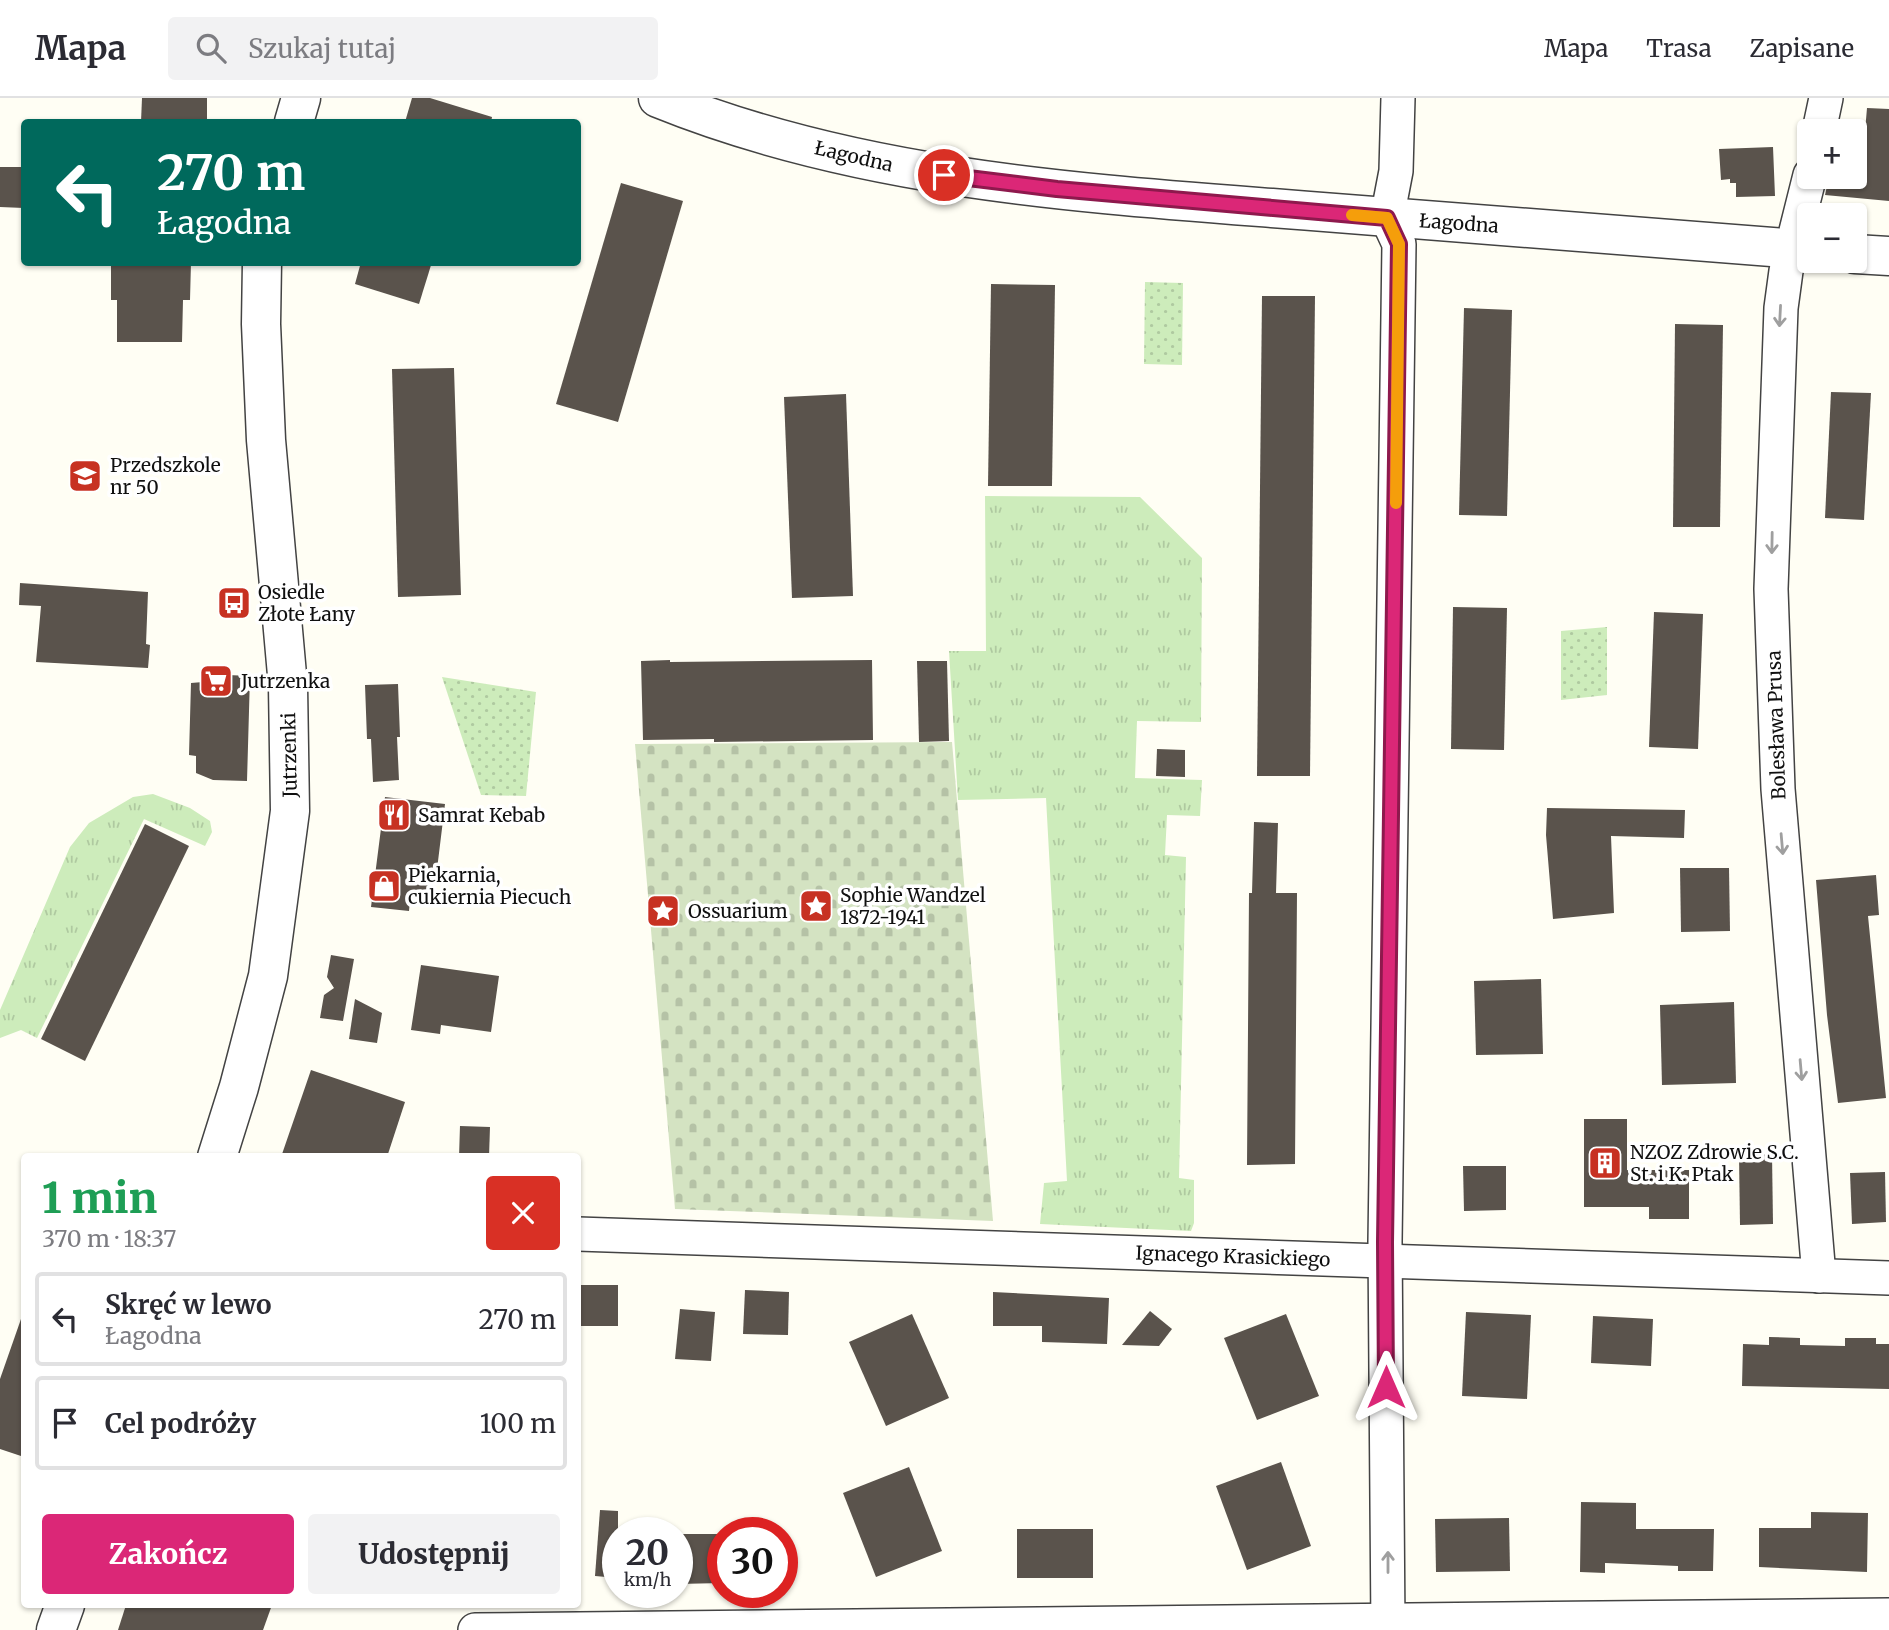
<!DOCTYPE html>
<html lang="pl">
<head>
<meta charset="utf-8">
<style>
  body { margin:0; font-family:Merriweather,serif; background:#f2f2f3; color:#2b2b33; height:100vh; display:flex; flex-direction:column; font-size:26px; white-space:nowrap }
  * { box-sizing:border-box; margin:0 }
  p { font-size:23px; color:#7c7c81 }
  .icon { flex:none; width:38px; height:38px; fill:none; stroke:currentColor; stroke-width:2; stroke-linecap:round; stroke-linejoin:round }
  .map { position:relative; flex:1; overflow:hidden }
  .drawer { position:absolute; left:21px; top:1055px; width:560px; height:455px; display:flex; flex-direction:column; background:#fff; border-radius:7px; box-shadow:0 2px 5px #0004 }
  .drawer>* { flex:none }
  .banner { position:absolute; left:21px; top:21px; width:560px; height:147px; border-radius:7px; box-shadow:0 2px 5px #0004; background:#00695c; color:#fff; overflow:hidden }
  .controls { position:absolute; left:1797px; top:21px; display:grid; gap:14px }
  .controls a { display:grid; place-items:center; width:70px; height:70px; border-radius:7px; background:#fff; box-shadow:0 2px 5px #0004; font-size:35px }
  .speed { position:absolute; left:602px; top:1419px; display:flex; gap:14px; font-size:35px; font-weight:700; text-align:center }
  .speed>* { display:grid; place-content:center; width:91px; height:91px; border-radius:50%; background:#fff; box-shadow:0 2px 5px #0004; line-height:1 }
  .speed small { font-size:18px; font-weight:400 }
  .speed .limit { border:10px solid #d22; background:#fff; color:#111 }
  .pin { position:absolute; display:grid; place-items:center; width:60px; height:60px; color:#fff; margin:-30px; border:4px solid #fff; border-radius:50%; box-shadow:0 2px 7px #0007 }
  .me { position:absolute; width:77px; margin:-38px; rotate:0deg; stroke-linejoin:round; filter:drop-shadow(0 0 5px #0008) }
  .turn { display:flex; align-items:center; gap:24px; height:147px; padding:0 21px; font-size:32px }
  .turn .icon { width:91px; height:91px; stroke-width:2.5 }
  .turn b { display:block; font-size:49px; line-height:60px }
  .round { display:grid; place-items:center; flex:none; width:74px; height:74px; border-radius:7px; background:#f2f2f3 }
  .summary { display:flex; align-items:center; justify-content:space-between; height:119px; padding:0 21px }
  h1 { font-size:42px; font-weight:800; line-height:52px; color:#1e9e55 }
  .action { display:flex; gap:14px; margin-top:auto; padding:14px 21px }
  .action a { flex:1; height:80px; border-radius:7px; background:#db2777; color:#fff; font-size:28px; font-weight:800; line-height:80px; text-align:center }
  .action a+a { background:#f2f2f3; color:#2b2b33 }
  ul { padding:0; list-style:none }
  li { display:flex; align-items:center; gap:21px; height:94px; margin:0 14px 10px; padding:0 7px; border:4px solid #e1e1e2; border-radius:7px }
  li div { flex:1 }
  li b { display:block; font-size:26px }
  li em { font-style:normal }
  header { display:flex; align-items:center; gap:42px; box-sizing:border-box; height:98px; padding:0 35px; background:#fff; border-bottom:2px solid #e1e1e2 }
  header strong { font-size:33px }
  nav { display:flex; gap:38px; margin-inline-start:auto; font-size:24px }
  .search { width:490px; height:63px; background:#f2f2f3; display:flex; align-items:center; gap:18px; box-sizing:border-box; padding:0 24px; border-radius:7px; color:#7c7c81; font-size:26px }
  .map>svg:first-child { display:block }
  .grass { fill:url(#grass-tufts) }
  .cemetery { fill:url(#cemetery-stones) }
  .park { fill:url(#park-dots) }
  .building { fill:#5a534c }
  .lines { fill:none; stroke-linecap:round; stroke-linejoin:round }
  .minor-casing { stroke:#434343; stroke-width:36 }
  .tertiary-casing { stroke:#434343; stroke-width:41 }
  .minor { stroke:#fff; stroke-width:33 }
  .tertiary { stroke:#fff; stroke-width:38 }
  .oneway { stroke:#9f9f9f }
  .route-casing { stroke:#8e194d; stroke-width:18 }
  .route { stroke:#db2777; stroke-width:12 }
  .slow { stroke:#f59e0b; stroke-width:12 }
  .labels { text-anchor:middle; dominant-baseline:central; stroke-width:7; stroke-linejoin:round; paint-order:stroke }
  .street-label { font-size:19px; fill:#101010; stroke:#fff }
  .poi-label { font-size:19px; fill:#101010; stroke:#fff; text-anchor:start }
</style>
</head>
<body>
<header>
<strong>Mapa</strong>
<div class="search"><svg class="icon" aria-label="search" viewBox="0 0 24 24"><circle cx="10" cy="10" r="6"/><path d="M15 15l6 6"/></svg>Szukaj tutaj</div>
<nav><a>Mapa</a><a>Trasa</a><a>Zapisane</a></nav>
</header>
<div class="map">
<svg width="1889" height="1532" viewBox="0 0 1889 1532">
  <defs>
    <pattern id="grass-tufts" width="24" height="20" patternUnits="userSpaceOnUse" patternTransform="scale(1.75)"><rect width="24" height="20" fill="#cdecbb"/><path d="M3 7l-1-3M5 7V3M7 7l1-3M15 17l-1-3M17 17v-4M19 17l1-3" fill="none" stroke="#afc9a0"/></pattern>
    <pattern id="cemetery-stones" width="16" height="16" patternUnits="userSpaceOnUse" patternTransform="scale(1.75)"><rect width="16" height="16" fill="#d4e3c2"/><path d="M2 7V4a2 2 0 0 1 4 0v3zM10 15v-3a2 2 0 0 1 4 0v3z" fill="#b5c2a6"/></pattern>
    <pattern id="park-dots" width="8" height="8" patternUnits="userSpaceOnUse" patternTransform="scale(1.75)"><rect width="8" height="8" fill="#cdecbb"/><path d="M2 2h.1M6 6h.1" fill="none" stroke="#afc9a0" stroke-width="1.8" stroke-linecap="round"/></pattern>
  </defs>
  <rect width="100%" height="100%" fill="#fffef4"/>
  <!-- grass -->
  <g class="grass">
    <polygon points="985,398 1140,399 1202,460 1201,624 1137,623 1135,680 1202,682 1200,718 1167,717 1165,757 1186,759 1179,1080 1194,1082 1194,1125 1191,1133 1040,1126 1044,1085 1067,1083 1046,700 958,702 949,553 986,553"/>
    <polygon points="153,696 190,710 210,723 212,734 205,748 144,721 37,940 21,932 0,940 0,912 70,749 89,725 133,699"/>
  </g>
  <!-- cemetery -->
  <polygon class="cemetery" points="952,644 993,1123 675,1111 635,646"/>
  <!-- park -->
  <g class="park">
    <polygon points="1145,184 1183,185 1182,267 1144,266"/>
    <polygon points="1607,529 1607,597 1561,602 1561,533"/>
    <polygon points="442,579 536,594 526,698 481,697"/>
  </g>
  <!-- building -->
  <g class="building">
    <polygon points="142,0 207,0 207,24 141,24"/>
    <polygon points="412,0 430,0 492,19 491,24 405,24"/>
    <polygon points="1867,10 1889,11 1889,103 1825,97 1829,79 1855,79 1855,44 1864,45"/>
    <polygon points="1773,49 1775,98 1736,99 1736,85 1730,85 1730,81 1721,82 1719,51"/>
    <polygon points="0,69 24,69 24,110 0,109"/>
    <polygon points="621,85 683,103 618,324 556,306"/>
    <polygon points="111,164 191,164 190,202 183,202 182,244 117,244 117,202 111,202"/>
    <polygon points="361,164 432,164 419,206 355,186"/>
    <polygon points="991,186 1055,187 1052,388 988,388"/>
    <polygon points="1262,198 1315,198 1310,678 1257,678"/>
    <polygon points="1464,210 1512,212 1507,418 1459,417"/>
    <polygon points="1675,226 1723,227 1720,429 1673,429"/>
    <polygon points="454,270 461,497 398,499 392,271"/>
    <polygon points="1831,294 1871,295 1864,422 1825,420"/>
    <polygon points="846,296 853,498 792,500 784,299"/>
    <polygon points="20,485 148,494 146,546 150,547 148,570 36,564 41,508 19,507"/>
    <polygon points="1453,509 1507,510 1504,652 1451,651"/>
    <polygon points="1654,514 1703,516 1698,651 1649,649"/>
    <polygon points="670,562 670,564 872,562 873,642 714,644 714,641 643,642 641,563"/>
    <polygon points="917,563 947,563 949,643 919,644"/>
    <polygon points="228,577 250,578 247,683 213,682 196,675 196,658 189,657 191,585 227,582"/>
    <polygon points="398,586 400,639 397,639 399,682 373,684 371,641 367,641 365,587"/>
    <polygon points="1157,651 1185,652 1185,679 1156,678"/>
    <polygon points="385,699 445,706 433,804 410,802 409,813 371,809"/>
    <polygon points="1547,710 1685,712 1684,740 1611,738 1614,815 1553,821 1546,737"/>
    <polygon points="1254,724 1278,725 1276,795 1297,795 1295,1066 1247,1067 1249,795 1252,795"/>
    <polygon points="145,726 189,748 85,963 41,941"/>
    <polygon points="1680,770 1729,770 1730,833 1681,834"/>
    <polygon points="1876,777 1879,817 1868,818 1886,1000 1838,1005 1827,917 1816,782"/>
    <polygon points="331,857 354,861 343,923 320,920 324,897 334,890 327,879"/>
    <polygon points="421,867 499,878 491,934 441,927 440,936 411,932"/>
    <polygon points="1541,881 1543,956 1476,957 1474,883"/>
    <polygon points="355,901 382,915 377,945 349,941"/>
    <polygon points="1734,904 1736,985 1662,987 1660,907"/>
    <polygon points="311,972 405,1004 387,1059 281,1059"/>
    <polygon points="1584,1021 1627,1021 1627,1072 1689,1072 1689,1121 1649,1121 1649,1109 1584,1109"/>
    <polygon points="460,1028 490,1029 489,1059 459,1059"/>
    <polygon points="1772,1056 1773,1126 1740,1127 1739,1057"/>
    <polygon points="1463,1068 1506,1068 1506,1112 1464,1113"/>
    <polygon points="1885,1074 1886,1124 1852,1126 1850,1075"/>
    <rect x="578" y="1187" width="40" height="41"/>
    <polygon points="745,1192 789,1194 788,1237 743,1236"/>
    <polygon points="993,1194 1109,1200 1107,1246 1042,1244 1042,1228 993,1228"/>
    <polygon points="680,1211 715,1214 711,1263 675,1261"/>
    <polygon points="1150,1213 1172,1231 1159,1248 1122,1247"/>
    <polygon points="1466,1214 1531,1217 1527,1301 1462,1298"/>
    <polygon points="912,1216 949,1300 886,1328 849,1244"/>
    <polygon points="1286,1216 1319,1298 1257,1322 1224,1240"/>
    <polygon points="1593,1218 1653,1221 1651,1268 1591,1265"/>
    <polygon points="21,1221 24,1222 24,1359 0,1351 0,1281"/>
    <polygon points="1769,1239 1800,1240 1800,1247 1845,1248 1845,1240 1876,1240 1876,1246 1889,1246 1889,1291 1742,1288 1743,1246 1769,1247"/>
    <polygon points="1281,1364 1311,1448 1247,1472 1216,1388"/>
    <polygon points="909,1369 942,1453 876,1479 843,1395"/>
    <polygon points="1581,1404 1636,1405 1636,1431 1714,1431 1713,1473 1678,1473 1678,1468 1605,1465 1605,1475 1580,1474"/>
    <polygon points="600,1412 618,1413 618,1480 595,1478"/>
    <polygon points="1811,1414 1868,1415 1867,1474 1759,1469 1759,1430 1811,1430"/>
    <polygon points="1509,1420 1510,1473 1436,1474 1435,1421"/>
    <rect x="1017" y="1431" width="76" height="49"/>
    <polygon points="677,1436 723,1436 723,1485 677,1486"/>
    <polygon points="126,1507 272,1507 263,1532 118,1532"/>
  </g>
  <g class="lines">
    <defs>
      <g id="minor">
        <polyline points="1819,33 1826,0"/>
        <polyline points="1810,77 1786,173 1781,210 1771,491 1778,691 1819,1178"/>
        <polyline points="578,1136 1889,1180"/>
        <polyline points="475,1532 1889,1517"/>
        <polyline points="1388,1532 1385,1144 1399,146 1387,120 1396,73 1398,0"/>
      </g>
      <g id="tertiary">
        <path d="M658,0C853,79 1064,94 1272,110C1451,124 1630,137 1810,152"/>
        <polyline points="294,24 301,0"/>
        <polyline points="1855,156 1889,158"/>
        <polyline points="217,1059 239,989 268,878 290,713 288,588 266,342 261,226 262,164"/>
        <polyline points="56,1532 65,1507"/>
      </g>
    </defs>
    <!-- minor casing -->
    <use href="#minor" class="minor-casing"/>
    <!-- tertiary casing -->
    <use href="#tertiary" class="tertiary-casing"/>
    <!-- minor -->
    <use href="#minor" class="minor"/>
    <!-- tertiary -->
    <use href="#tertiary" class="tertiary"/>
  </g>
  <!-- one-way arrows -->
  <defs><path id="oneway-shaft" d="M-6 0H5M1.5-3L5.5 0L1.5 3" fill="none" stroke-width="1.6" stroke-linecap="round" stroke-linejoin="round" transform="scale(1.75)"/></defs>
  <g class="oneway">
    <use href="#oneway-shaft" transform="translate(1780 218) rotate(93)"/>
    <use href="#oneway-shaft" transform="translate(1772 445) rotate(91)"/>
    <use href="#oneway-shaft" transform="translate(1782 746) rotate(85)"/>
    <use href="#oneway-shaft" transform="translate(1801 972) rotate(85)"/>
    <use href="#oneway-shaft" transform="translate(1388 1464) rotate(-90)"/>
  </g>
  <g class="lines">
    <defs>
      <polyline id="route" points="944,77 1057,91 1387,120 1399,146 1385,1144 1386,1289"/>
    </defs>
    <!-- route casing -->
    <use href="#route" class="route-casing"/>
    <!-- route -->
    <use href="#route" class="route"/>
    <!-- slow -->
    <polyline class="slow" points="1352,117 1387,120 1399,146 1396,405"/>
  </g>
  <!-- icons -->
  <defs>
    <symbol id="school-square" viewBox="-11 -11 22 22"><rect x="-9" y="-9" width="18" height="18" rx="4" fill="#c73122" stroke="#fff"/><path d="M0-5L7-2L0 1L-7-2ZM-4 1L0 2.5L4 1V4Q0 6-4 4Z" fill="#fff"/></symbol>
    <symbol id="bus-square" viewBox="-11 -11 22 22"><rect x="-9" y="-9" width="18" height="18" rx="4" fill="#c73122" stroke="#fff"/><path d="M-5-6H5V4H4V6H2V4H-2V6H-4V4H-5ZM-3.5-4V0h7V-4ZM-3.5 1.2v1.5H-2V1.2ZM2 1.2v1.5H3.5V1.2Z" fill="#fff"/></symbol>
    <symbol id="supermarket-square" viewBox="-11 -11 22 22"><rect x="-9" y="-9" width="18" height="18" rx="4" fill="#c73122" stroke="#fff"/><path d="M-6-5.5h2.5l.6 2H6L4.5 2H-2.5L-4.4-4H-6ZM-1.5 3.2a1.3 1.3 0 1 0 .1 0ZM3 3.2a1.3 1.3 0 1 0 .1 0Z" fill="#fff"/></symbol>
    <symbol id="restaurant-square" viewBox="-11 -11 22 22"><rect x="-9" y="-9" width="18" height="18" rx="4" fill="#c73122" stroke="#fff"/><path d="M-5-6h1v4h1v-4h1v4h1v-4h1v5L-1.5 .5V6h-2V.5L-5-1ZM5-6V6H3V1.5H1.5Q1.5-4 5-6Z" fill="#fff"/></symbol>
    <symbol id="shop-square" viewBox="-11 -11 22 22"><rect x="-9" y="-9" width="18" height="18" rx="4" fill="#c73122" stroke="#fff"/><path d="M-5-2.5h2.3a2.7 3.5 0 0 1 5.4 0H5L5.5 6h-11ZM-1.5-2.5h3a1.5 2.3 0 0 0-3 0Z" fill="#fff"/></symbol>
    <symbol id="sight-square" viewBox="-11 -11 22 22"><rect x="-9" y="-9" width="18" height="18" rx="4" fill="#c73122" stroke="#fff"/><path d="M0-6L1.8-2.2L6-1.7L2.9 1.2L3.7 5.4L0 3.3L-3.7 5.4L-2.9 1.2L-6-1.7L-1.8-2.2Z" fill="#fff"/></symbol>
    <symbol id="building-square" viewBox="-11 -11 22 22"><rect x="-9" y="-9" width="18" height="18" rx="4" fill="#c73122" stroke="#fff"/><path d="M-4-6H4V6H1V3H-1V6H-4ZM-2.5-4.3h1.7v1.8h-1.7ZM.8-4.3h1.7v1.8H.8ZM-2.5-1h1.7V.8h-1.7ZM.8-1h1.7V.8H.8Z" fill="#fff"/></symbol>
  </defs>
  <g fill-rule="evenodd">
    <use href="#school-square" x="66" y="359" width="38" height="38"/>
    <use href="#bus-square" x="215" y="486" width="38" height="38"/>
    <use href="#supermarket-square" x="197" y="564" width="38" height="38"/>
    <use href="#restaurant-square" x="375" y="698" width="38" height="38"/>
    <use href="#shop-square" x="365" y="769" width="38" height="38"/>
    <use href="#sight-square" x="797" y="789" width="38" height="38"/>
    <use href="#sight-square" x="644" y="794" width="38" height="38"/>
    <use href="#building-square" x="1586" y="1046" width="38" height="38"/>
  </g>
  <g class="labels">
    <!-- street labels -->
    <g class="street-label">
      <text transform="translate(854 58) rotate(13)">Łagodna</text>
      <text transform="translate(1459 125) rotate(4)">Łagodna</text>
      <text transform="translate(1776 627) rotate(-92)">Bolesława Prusa</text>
      <text transform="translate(289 657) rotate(-91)">Jutrzenki</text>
      <text transform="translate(1233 1158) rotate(2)">Ignacego Krasickiego</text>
    </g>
    <!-- poi labels -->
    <g class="poi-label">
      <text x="110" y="367">Przedszkole<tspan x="110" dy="22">nr 50</tspan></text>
      <text x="258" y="494">Osiedle<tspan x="258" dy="22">Złote Łany</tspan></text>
      <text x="241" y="583">Jutrzenka</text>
      <text x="418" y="717">Samrat Kebab</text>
      <text x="408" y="777">Piekarnia,<tspan x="408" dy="22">cukiernia Piecuch</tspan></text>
      <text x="840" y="797">Sophie Wandzel<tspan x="840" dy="22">1872-1941</tspan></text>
      <text x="688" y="813">Ossuarium</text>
      <text x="1630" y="1054">NZOZ Zdrowie S.C.<tspan x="1630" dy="22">St. i K. Ptak</tspan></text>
    </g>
  </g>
</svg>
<div class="controls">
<a>+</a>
<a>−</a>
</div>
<div class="speed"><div>20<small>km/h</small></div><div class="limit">30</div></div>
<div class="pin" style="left:944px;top:77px;background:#d93025"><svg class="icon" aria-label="arrive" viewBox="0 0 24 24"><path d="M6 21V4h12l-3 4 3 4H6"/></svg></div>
<svg class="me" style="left:1386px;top:1289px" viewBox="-20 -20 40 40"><path d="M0-17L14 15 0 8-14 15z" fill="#db2777" stroke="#fff" stroke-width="4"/></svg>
<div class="banner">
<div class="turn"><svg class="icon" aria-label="left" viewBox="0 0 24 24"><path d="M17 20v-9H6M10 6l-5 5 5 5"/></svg><div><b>270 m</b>Łagodna</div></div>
</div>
<section class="drawer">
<div class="summary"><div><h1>1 min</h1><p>370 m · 18:37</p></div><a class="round" style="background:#d93025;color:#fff"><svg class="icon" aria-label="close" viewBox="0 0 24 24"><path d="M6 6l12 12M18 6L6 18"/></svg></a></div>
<ul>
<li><svg class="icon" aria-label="left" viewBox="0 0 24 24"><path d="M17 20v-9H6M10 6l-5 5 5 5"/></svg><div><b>Skręć w lewo</b><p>Łagodna</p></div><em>270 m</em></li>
<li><svg class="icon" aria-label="arrive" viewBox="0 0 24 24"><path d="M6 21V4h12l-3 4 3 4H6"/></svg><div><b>Cel podróży</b></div><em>100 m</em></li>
</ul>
<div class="action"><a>Zakończ</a><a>Udostępnij</a></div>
</section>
</div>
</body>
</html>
